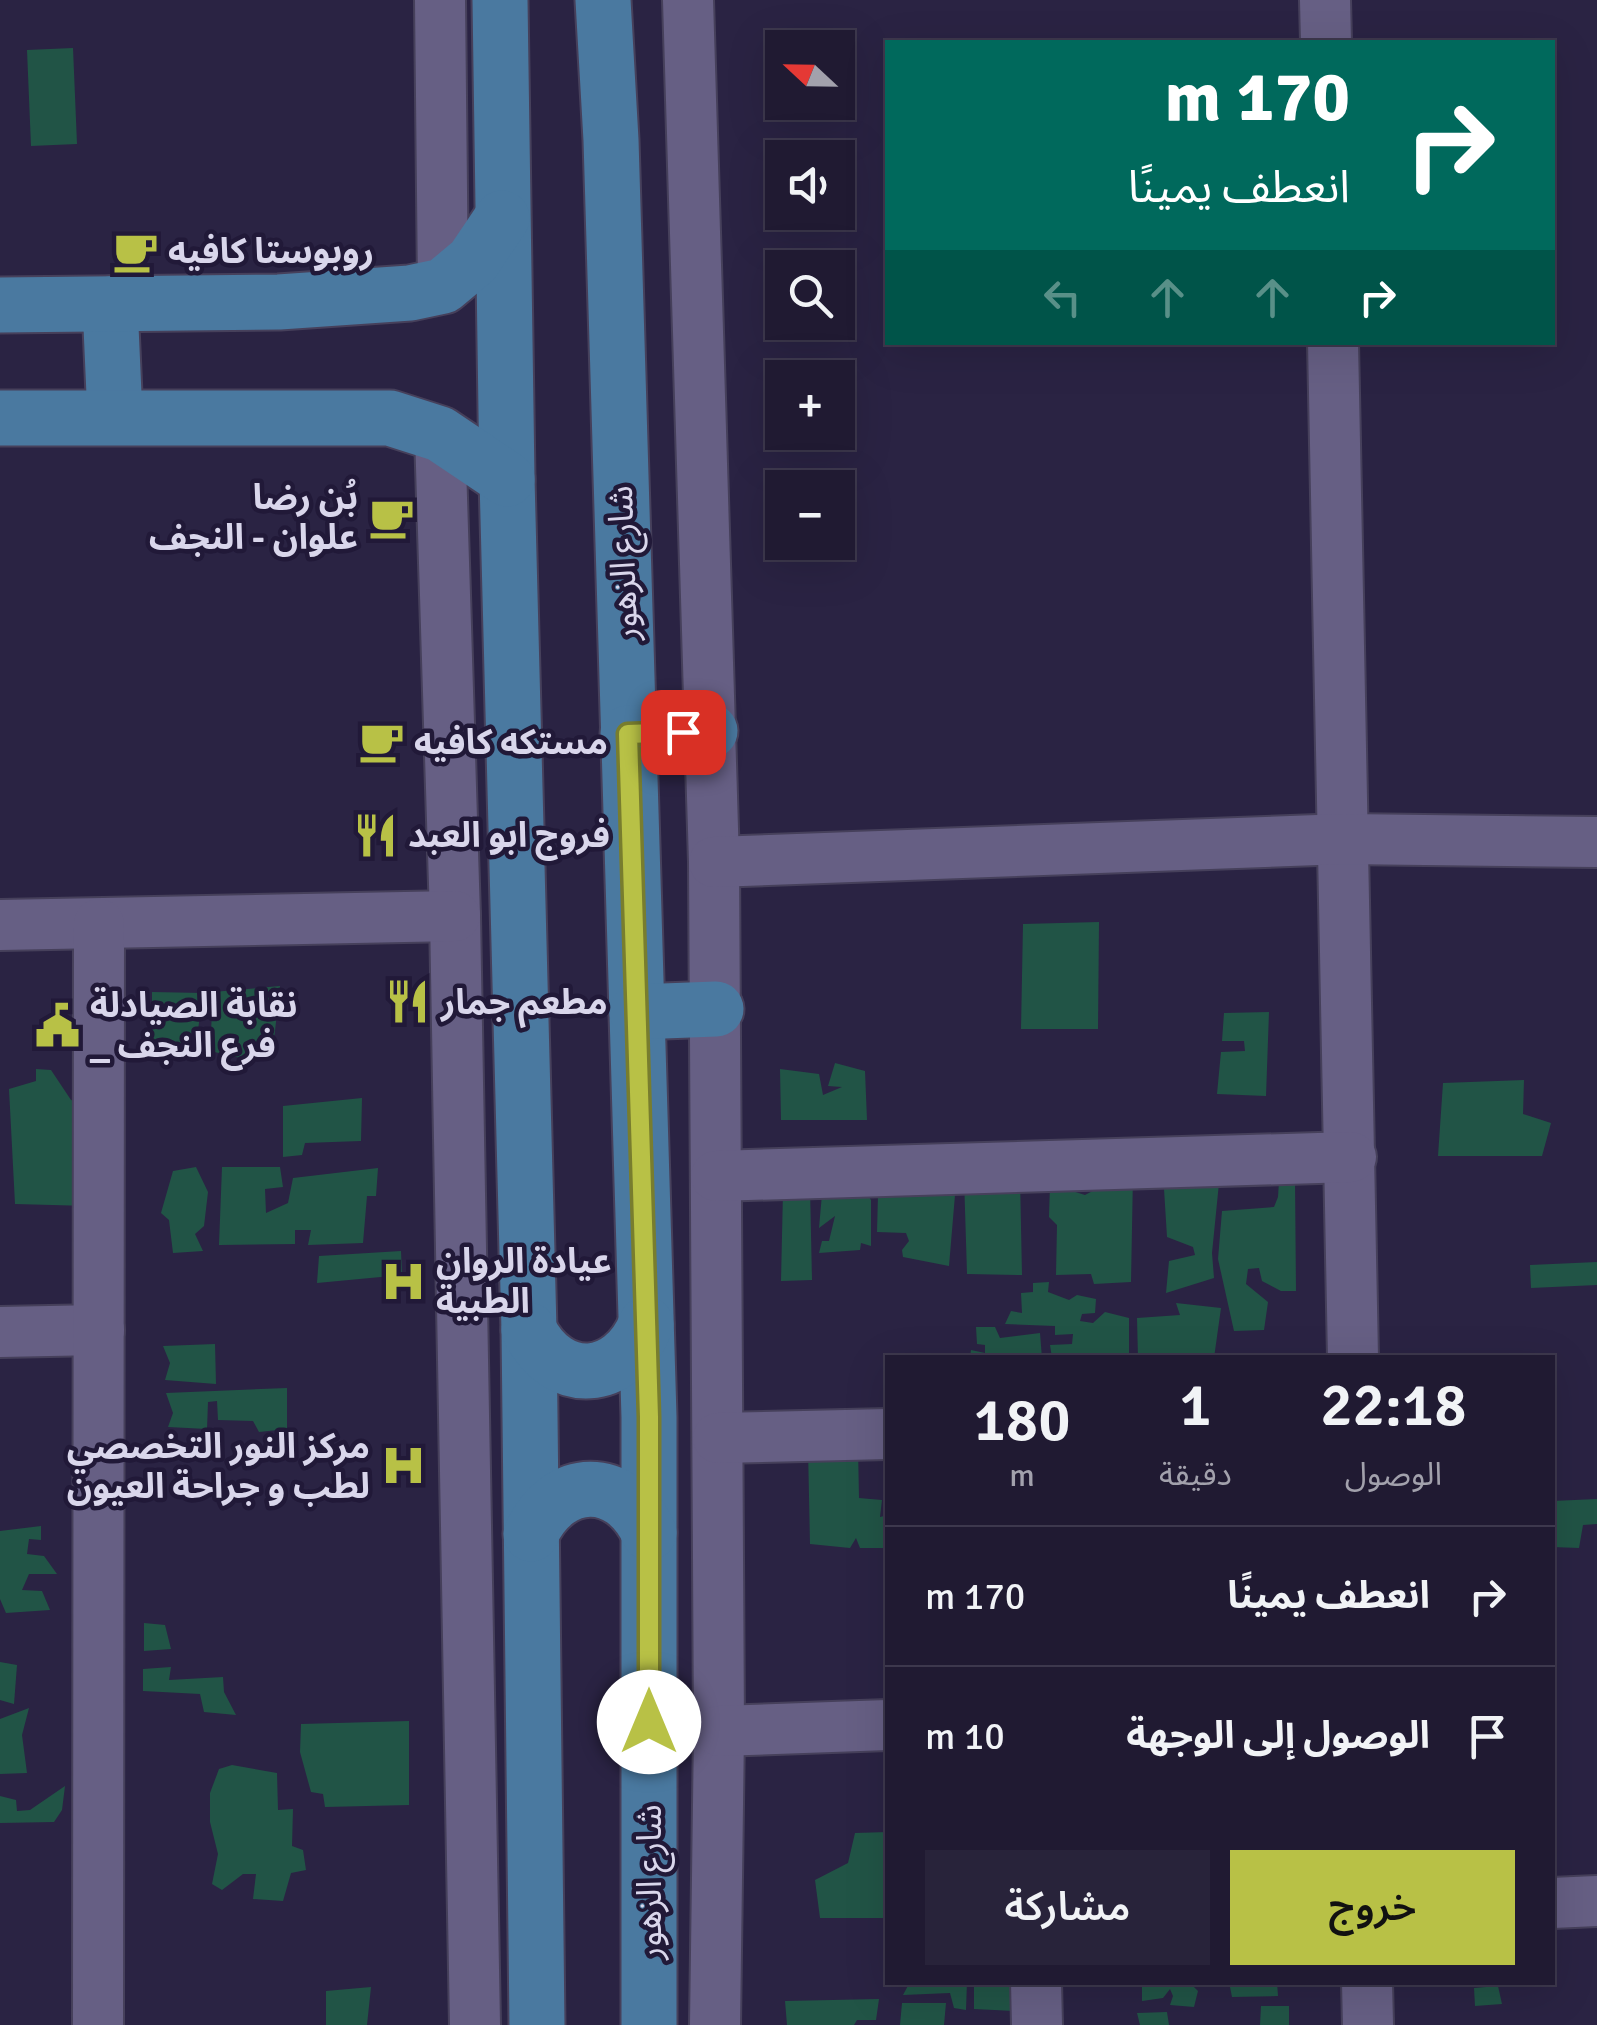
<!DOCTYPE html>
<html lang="ar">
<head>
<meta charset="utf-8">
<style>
  body { margin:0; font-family:Signika,"Noto Sans Arabic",sans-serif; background:#28233a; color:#f1f3f6; direction:rtl; height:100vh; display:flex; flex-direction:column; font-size:38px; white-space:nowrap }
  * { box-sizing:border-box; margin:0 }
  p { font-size:32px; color:#a2a1ac }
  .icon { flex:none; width:55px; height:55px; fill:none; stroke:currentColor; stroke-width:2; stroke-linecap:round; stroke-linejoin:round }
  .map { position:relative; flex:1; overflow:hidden; direction:ltr }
  .panel { position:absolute; left:885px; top:1355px; width:670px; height:630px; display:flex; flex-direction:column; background:#201a32; border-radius:0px; box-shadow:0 10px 40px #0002,0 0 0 2px #3d384d; direction:rtl }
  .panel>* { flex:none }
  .banner { position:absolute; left:885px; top:40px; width:670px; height:305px; border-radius:0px; box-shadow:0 10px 40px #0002,0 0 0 2px #3d384d; direction:rtl; background:#00695c; color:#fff; overflow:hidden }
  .needle { width:65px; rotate:292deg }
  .buttons { position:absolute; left:765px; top:30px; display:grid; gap:20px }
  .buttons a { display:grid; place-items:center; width:90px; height:90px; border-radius:0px; background:#201a32; box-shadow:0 10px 40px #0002,0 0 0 2px #3d384d; font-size:50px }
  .pin { position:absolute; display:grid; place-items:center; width:85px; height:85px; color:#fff; margin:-42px; border-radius:20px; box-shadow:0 5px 15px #0006 }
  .me { position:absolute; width:110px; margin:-55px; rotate:0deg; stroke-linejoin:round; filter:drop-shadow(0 0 8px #0008) }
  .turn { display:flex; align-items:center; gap:35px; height:210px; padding:0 40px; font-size:45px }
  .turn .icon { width:130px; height:130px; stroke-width:2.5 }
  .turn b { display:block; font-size:70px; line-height:85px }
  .lanes { display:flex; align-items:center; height:95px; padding:0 40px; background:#0003; justify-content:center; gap:50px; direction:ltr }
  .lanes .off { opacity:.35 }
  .eta { display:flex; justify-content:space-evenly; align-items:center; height:170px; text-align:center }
  .eta b { font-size:60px; font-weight:600; line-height:70px }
  .button { display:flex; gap:20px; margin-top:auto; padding:20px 40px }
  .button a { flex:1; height:115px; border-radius:0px; background:#b8c146; color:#111; font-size:40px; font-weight:600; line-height:115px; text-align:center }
  .button a+a { background:#28233a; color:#f1f3f6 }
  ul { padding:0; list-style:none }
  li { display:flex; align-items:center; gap:30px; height:140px; padding:0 40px; border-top:2px solid #3d384d }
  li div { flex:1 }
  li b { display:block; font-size:38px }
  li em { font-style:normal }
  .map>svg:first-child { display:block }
  .building { fill:#215446 }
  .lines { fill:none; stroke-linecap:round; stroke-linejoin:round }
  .minor-casing { stroke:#46405b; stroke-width:54 }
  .major-casing { stroke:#46405b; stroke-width:59 }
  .minor { stroke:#665f84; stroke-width:50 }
  .major { stroke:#4a79a0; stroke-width:55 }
  .route-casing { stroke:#787d2e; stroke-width:25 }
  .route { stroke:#b8c146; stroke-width:18 }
  .labels { text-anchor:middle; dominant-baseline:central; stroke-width:9; stroke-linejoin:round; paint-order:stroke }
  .poi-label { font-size:35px; font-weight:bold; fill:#d9d6eb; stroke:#211938; text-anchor:start }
  .street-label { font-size:35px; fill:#d9d6eb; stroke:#211938 }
</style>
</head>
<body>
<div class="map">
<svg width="1597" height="2025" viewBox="0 0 1597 2025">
  <rect width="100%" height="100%" fill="#2a2343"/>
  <!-- building -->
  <g class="building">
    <polygon points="73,48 77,144 31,146 27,50"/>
    <polygon points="1099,922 1098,1029 1021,1029 1023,924"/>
    <polygon points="280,986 274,1040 249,1045 245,1059 210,1051 213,992"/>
    <polygon points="152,992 203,993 195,1052 152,1050"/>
    <polygon points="1269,1012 1266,1096 1217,1094 1221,1052 1245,1051 1244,1041 1222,1041 1224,1013"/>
    <polygon points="835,1063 865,1071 867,1120 781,1120 780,1069 819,1074 823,1095 842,1087 828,1086"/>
    <polygon points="36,1069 51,1070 71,1100 91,1105 89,1206 15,1204 9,1089 36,1081"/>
    <polygon points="1524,1080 1523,1114 1551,1123 1542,1156 1438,1156 1443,1083"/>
    <polygon points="362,1098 361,1141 305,1143 302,1155 283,1157 283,1106"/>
    <polygon points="196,1167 208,1192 204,1226 195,1234 203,1251 173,1253 169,1220 161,1213 173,1171"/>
    <polygon points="222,1167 280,1167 283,1187 265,1189 266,1213 288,1203 293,1178 378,1168 376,1196 367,1196 363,1243 308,1245 311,1230 295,1230 295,1244 219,1245"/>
    <polygon points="1163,1173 1219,1183 1212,1253 1214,1278 1166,1293 1169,1261 1195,1255 1193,1247 1167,1237"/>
    <polygon points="1133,1175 1131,1282 1094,1284 1091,1274 1056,1275 1057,1225 1049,1217 1050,1184 1085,1195 1117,1178"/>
    <polygon points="964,1177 1020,1178 1022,1275 967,1274"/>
    <polygon points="1295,1180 1296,1291 1281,1291 1262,1281 1259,1268 1248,1269 1246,1284 1268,1302 1264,1330 1234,1331 1218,1259 1222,1211 1274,1207 1278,1197 1279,1181"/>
    <polygon points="810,1187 812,1280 781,1281 783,1191"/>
    <polygon points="863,1189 871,1200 871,1246 861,1243 860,1250 819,1253 822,1241 829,1241 835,1216 819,1228 822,1194"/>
    <polygon points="936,1191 955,1195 949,1266 903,1257 902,1250 909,1241 906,1233 877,1232 878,1195"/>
    <polygon points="401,1251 402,1275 317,1283 319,1256"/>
    <polygon points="1597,1262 1597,1285 1531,1288 1530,1265"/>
    <polygon points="1049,1282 1048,1292 1069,1300 1077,1295 1096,1299 1095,1313 1082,1314 1080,1321 1093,1323 1105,1312 1129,1318 1129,1358 1052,1358 1050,1345 1072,1344 1073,1334 1055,1335 1055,1326 1005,1324 1011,1311 1022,1313 1021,1293 1033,1292 1033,1283"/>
    <polygon points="1176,1303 1221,1308 1214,1358 1138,1358 1137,1318 1180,1315"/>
    <polygon points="976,1327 995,1327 1000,1338 1040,1333 1042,1358 970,1358 971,1350 985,1353 985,1345 977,1344"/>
    <polygon points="215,1344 216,1384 165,1380 170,1363 163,1346"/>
    <polygon points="287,1388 287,1429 259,1432 253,1421 218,1420 217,1401 208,1402 207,1429 168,1427 173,1413 166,1393"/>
    <polygon points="858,1447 859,1498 882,1500 880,1517 888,1515 888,1548 860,1548 856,1538 850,1548 810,1544 808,1448"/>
    <polygon points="1597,1499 1597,1524 1583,1525 1579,1548 1552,1547 1552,1501"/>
    <polygon points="41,1526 41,1540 29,1539 27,1554 44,1556 57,1574 29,1574 22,1590 42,1591 50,1610 6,1613 0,1599 0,1531"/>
    <polygon points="144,1623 165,1625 171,1649 144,1651"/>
    <polygon points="0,1662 17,1665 14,1704 0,1700"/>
    <polygon points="171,1667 169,1680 223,1677 224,1692 236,1715 204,1712 200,1694 143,1691 143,1669"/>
    <polygon points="29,1708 22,1735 27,1773 0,1774 0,1719"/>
    <polygon points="409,1721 409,1805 325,1807 323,1794 311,1792 300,1752 301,1724"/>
    <polygon points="232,1765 277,1773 278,1810 293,1809 292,1846 303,1850 306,1870 291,1873 283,1901 253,1899 256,1874 243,1874 222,1890 212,1884 218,1854 210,1822 210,1793 219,1769"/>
    <polygon points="65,1786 62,1810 54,1822 0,1823 0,1796 16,1800 17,1811 30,1810"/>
    <polygon points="888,1832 888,1918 820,1918 815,1880 848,1863 855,1833"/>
    <polygon points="910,1982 967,1982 966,2010 954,2008 950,1993 903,1995"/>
    <polygon points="974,1982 1016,1982 1014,2011 974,2009"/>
    <polygon points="1142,1982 1189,1982 1198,1991 1194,2007 1170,2005 1173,1996 1170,1989 1163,1998 1142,2001"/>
    <polygon points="1229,1982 1277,1982 1278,1996 1232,1997"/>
    <polygon points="1498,1986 1502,2004 1475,2006 1474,1988"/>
    <polygon points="371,1987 367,2025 326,2025 326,1991"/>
    <polygon points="879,1999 876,2020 857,2020 854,2025 787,2025 785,2001"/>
    <polygon points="902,2003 946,2003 944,2025 900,2025"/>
    <polygon points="1261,2006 1289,2006 1289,2025 1260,2025"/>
    <polygon points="1167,2012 1169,2025 1140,2025 1137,2013"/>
  </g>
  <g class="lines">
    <defs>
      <g id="minor">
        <polyline points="440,0 443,286"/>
        <polyline points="688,0 714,862 719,1731 715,2025"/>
        <polyline points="1325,0 1326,42"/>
        <polyline points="1333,342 1353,1358"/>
        <polyline points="440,434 455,916 475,2025"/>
        <polyline points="714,862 1345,839 1597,842"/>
        <polyline points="0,925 455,916"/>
        <polyline points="716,1176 1351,1157"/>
        <polyline points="0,1332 99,1330"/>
        <polyline points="718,1438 888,1434"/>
        <polyline points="719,1731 888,1725"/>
        <polyline points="1552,1903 1597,1901"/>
        <polyline points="1036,1982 1037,2025"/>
        <polyline points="1367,1982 1368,2025"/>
        <polyline points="98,2025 99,924"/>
      </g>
      <g id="major">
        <polyline points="500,0 507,479 529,1330 537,2025"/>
        <polyline points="603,0 611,140 649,1417 649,2025"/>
        <polyline points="110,304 115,417"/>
        <polyline points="0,305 279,302 410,293 443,286 473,261 502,218"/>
        <polyline points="0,418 390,418 440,434 507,479"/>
        <polyline points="628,733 710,731"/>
        <polyline points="637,1012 716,1009"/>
        <path d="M529,1330C558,1388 622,1383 646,1324"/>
        <path d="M531,1534C558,1475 622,1474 649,1533"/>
      </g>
    </defs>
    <!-- minor casing -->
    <use href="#minor" class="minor-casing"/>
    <!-- major casing -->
    <use href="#major" class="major-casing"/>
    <!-- minor -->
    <use href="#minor" class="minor"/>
    <!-- major -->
    <use href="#major" class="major"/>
  </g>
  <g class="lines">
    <defs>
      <polyline id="route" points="649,1722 649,1417 628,734 683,732"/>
    </defs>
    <!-- route casing -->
    <use href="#route" class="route-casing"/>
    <!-- route -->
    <use href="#route" class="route"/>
  </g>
  <!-- icons -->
  <defs>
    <symbol id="cafe-bare" viewBox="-9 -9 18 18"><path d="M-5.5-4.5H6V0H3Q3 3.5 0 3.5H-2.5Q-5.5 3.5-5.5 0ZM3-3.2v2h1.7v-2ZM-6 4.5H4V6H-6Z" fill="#b8c146" stroke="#211938" stroke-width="2.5" paint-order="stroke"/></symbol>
    <symbol id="restaurant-bare" viewBox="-9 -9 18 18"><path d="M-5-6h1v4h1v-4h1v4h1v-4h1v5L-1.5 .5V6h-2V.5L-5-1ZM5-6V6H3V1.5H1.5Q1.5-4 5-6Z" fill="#b8c146" stroke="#211938" stroke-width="2.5" paint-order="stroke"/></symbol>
    <symbol id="civic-bare" viewBox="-9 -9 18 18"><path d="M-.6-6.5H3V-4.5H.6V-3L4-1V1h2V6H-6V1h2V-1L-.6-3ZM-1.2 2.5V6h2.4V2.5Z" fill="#b8c146" stroke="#211938" stroke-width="2.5" paint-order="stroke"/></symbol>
    <symbol id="hospital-bare" viewBox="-9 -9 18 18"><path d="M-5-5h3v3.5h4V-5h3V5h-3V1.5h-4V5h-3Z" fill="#b8c146" stroke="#211938" stroke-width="2.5" paint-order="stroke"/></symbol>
  </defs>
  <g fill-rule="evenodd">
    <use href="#cafe-bare" x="104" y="220" width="63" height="63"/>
    <use href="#cafe-bare" x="360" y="486" width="63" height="63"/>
    <use href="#cafe-bare" x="350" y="710" width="63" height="63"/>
    <use href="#restaurant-bare" x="344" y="804" width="63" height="63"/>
    <use href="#restaurant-bare" x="376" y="970" width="63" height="63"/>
    <use href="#civic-bare" x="26" y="994" width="63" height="63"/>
    <use href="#hospital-bare" x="372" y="1250" width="63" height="63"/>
    <use href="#hospital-bare" x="372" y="1434" width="63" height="63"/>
  </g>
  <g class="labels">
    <!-- poi labels -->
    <g class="poi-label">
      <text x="168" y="251">روبوستا كافيه</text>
      <text x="358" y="497" text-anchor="end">بُن رضا<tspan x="358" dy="40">علوان - النجف</tspan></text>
      <text x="414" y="742">مستكه كافيه</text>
      <text x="408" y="835">فروج ابو العبد</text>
      <text x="441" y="1002">مطعم جمار</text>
      <text x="90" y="1005">نقابة الصيادلة<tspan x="90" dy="40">_ فرع النجف</tspan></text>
      <text x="436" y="1261">عيادة الروان<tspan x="436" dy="40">الطبية</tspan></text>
      <text x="370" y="1446" text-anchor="end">مركز النور التخصصي<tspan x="370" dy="40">لطب و جراحة العيون</tspan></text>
    </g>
    <!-- street labels -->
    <g class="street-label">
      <text transform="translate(623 563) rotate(-92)">شارع الزهور</text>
      <text transform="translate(649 1882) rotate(-90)">شارع الزهور</text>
    </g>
  </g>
</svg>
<div class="buttons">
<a><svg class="needle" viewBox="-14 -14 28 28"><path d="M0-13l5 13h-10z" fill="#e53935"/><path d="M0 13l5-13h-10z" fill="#a2a1ac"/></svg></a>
<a><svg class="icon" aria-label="sound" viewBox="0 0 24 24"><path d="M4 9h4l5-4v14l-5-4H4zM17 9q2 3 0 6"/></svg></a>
<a><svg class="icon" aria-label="search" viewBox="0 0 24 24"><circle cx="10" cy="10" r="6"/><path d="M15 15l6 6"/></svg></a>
<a>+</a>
<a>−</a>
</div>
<div class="pin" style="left:683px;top:732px;background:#d93025"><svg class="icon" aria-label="arrive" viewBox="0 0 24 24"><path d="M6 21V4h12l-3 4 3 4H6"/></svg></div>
<svg class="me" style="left:649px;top:1722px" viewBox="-20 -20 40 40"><circle r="19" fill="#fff"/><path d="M0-13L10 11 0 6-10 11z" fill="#b8c146"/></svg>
<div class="banner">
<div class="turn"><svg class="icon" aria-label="right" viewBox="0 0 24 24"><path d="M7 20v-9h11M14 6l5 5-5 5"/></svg><div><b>170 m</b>انعطف يمينًا</div></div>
<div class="lanes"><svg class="icon off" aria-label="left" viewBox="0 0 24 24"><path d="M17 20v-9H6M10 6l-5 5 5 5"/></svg><svg class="icon off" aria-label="ahead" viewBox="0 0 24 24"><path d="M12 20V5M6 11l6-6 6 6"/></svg><svg class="icon off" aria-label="ahead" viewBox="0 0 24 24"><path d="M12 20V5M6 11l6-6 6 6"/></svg><svg class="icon" aria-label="right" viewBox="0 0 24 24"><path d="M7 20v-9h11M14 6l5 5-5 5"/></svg></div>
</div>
<section class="panel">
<div class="eta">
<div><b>22:18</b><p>الوصول</p></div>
<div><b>1</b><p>دقيقة</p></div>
<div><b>180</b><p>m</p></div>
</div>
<ul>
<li><svg class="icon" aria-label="right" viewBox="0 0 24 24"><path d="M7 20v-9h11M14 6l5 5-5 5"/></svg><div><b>انعطف يمينًا</b></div><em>170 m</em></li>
<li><svg class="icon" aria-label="arrive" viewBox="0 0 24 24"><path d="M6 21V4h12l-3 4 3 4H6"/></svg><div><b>الوصول إلى الوجهة</b></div><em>10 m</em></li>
</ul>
<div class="button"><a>خروج</a><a>مشاركة</a></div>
</section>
</div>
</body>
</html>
